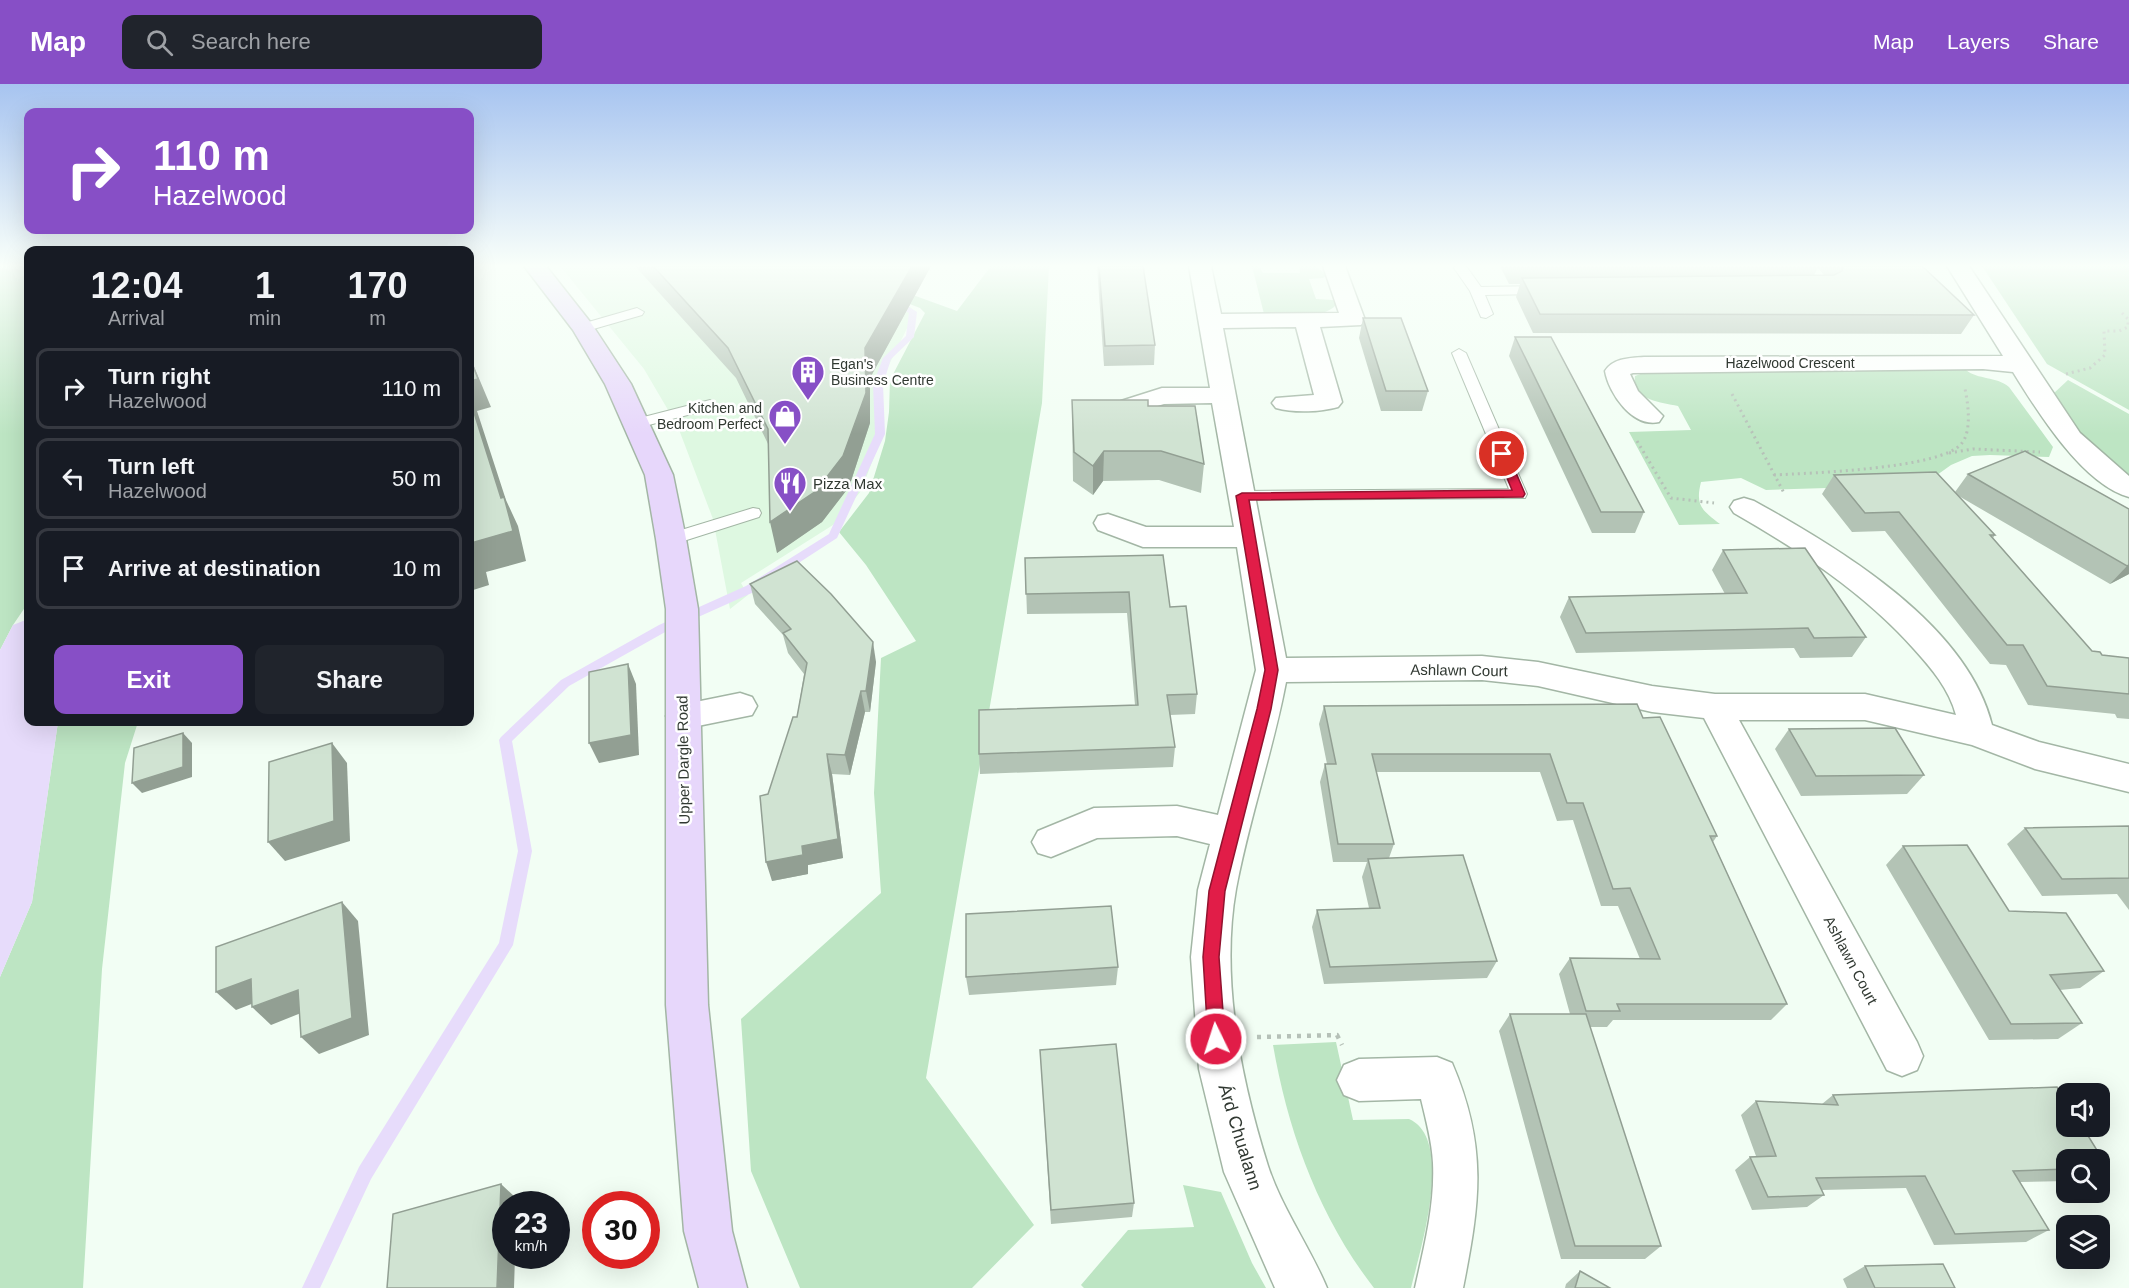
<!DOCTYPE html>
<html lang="en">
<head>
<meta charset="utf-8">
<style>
  body { margin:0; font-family:Arial,sans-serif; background:#20242c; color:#f1f3f6; height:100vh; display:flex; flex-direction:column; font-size:22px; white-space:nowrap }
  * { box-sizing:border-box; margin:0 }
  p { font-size:20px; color:#9ea1a6 }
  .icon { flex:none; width:33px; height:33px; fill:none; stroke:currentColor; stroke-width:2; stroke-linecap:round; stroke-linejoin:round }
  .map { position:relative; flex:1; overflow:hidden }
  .sheet { position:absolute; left:24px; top:162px; width:450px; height:480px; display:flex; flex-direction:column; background:#171b24; border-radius:12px; box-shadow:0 6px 24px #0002 }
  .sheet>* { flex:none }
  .hud { position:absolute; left:24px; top:24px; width:450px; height:126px; border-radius:12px; box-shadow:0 6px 24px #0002; background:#874fc6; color:#fff; overflow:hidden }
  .controls { position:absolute; left:2056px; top:999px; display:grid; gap:12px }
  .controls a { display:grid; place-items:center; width:54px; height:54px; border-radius:12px; background:#171b24; box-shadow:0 6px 24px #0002; font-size:30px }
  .speed { position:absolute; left:492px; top:1107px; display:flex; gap:12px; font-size:30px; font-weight:700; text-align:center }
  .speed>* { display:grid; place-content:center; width:78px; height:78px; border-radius:50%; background:#171b24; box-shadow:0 6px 24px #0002; line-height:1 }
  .speed small { font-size:15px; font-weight:400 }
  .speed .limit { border:9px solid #d22; background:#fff; color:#111 }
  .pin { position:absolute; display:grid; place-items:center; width:51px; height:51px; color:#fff; margin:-26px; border:3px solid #fff; border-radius:50%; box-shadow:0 2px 6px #0007 }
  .me { position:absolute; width:66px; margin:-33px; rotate:356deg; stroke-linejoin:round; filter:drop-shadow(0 0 4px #0008) }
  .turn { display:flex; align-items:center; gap:21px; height:126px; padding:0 30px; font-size:27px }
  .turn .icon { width:78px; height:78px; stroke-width:2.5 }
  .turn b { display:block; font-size:42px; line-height:51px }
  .eta { display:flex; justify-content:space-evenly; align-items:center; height:102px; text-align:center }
  .eta b { font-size:36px; font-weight:700; line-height:42px }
  .button { display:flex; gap:12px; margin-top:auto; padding:12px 30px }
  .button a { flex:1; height:69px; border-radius:12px; background:#874fc6; color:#fff; font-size:24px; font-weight:700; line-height:69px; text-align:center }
  .button a+a { background:#20242c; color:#f1f3f6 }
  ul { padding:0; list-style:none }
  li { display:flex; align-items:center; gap:18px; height:81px; margin:0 12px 9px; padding:0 18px; border:3px solid #363941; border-radius:12px }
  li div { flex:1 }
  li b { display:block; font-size:22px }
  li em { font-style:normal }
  header { display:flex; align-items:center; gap:36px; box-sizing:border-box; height:84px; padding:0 30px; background:#874fc6; color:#fff }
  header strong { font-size:28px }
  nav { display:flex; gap:33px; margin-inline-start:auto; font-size:21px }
  .search { width:420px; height:54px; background:#20242c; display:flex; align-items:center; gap:15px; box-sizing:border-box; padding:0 21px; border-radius:12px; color:#9ea1a6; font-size:22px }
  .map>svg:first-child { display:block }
  .built { fill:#def8e1 }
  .green { fill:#bde5c3 }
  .water { fill:#e7dcfb }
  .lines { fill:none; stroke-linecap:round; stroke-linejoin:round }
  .stream { fill:#e7dcfb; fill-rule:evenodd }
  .service-casing { stroke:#a3b6a5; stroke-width:2 }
  .minor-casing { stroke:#a3b6a5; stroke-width:3 }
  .secondary-casing { stroke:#a3b6a5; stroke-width:3 }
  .path-far1 { stroke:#b6c1b8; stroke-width:3; stroke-dasharray:2 4; stroke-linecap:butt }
  .path { stroke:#b6c1b8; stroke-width:4.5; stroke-dasharray:4 6; stroke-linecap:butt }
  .service { fill:#fff; fill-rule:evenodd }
  .minor { fill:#fff; fill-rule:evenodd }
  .secondary { fill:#e7d7fb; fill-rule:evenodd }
  .wall { fill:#b3c3b5; fill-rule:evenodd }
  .shaded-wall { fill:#929f93 }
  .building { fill:#d0e3d2; stroke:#929f93; stroke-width:1.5 }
  .route { fill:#e11d48; stroke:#92132f; stroke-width:1.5 }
  .labels { text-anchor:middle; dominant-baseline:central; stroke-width:5; stroke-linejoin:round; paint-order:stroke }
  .far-street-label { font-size:14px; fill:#313932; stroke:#fff }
  .far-poi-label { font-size:14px; fill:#313932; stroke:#fff; text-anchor:start }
  .poi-label { font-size:15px; fill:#313932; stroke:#fff; text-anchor:start }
  .street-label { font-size:15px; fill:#313932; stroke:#fff }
  .near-street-label { font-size:18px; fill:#313932; stroke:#fff }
</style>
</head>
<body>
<header>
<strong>Map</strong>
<div class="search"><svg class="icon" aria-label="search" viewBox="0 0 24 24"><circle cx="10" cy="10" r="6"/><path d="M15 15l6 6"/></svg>Search here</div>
<nav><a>Map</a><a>Layers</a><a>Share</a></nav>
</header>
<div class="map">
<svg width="2129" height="1204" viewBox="0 0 2129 1204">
  <rect width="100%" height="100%" fill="#f2fef4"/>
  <!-- built -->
  <polygon class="built" points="560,182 783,182 869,206 910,223 915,228 882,295 881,343 877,365 861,407 833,441 741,499 748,511 730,525 713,435 678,343 644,285"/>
  <!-- green -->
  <g class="green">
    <polygon points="0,182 28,182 28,519 13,541 0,566"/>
    <polygon points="833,182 957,227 991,182 1049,182 1042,319 926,994 1034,1141 972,1204 800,1204 751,1087 741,935 881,809 874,709 881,574 916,557 866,481 839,448 869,409 885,357 889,328 890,296 925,229 920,224 825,187"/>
    <path d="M1252,182H1259L1263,189H1300L1299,182H1315L1327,191L1323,194L1309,195L1316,215L1333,216L1336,221C1324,236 1282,230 1264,230Z"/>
    <polygon points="1982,182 2129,182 2129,326 2047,280"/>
    <path d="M1966,286C1978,296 1996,292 2009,303L2053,363L2049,373L1990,371L1972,372L1951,381L1923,401L1766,406L1741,394L1701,398C1695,422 1702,426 1720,440L1679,441L1629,348L1691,346L1678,322C1660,318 1632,316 1635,292L1646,288Z"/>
    <polygon points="2068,296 2129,330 2129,394 2079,350 2053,310"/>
    <polygon points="58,638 138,638 125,679 102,885 83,1204 0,1204 0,893 32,818"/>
    <path d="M1336,958L1353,1036L1409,1035C1455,1055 1420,1167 1411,1204H1374C1319,1133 1288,1048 1273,961Z"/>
    <polygon points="1183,1101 1221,1108 1252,1179 1266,1204 1084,1204 1081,1201 1128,1146 1194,1143"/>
  </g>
  <!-- water -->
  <polygon class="water" points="28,535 28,638 58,638 32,818 0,893 0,566 13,541"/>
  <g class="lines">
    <!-- stream -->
    <polygon class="stream" points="892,216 898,216 917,228 914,253 891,275 883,300 885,350 837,454 754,508 667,547 569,602 512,657 532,767 513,861 371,1095 320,1204 302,1204 359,1083 499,859 518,767 499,656 501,653 561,596 659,541 746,502 829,450 875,350 873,300 883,274 906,252 909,229 892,220"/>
    <defs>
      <g id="service">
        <polygon points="1456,182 1466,182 1481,203 1543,202 1550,206 1543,210 1485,211 1493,230 1486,234 1481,233 1470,207 1454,184"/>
        <polygon points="637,224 644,228 642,231 583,248 576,244 578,241"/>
        <polygon points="1459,265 1466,269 1527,410 1525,414 1236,416 1234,412 1236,408 1242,407 1509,405 1452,269"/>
        <polygon points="710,316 718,321 715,324 637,344 629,339 632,336"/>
        <polygon points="753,424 759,425 761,429 759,433 671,461 665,459 662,455 665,451"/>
      </g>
      <g id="minor">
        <path d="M1189,182H1211L1221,230L1339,229L1323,182H1345L1365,236L1361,241L1320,243L1342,318L1338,323C1320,328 1294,329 1276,324L1272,319L1276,314L1314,311L1296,243L1223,244L1286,574L1482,572L1538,578L1652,602L1715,610H1865L1956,631C1949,605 1932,585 1914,565C1863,508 1800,467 1734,429L1730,423L1734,417L1744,414L1754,417C1839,464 1967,540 1992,641L2039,658L2129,680V708L2035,685L1972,661L1865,636H1739L1917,958L1923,972L1917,986L1902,992L1887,986L1704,634L1652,628L1538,602L1482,596L1286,598C1273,667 1249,735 1236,805C1220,895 1241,996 1268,1082C1282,1125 1310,1163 1327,1204H1275L1224,1088L1199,985L1191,873L1198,806L1210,760L1177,752L1097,754L1051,773L1038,769L1032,758L1038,747L1094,724L1177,722L1218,731L1256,586L1237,463H1143L1098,446L1094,439L1098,432L1108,430L1146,443H1234L1212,319L1164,320L1130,330L1121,327L1117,322L1121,317L1162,304H1210Z"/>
        <path d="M1947,182H1969L2080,349L2129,392V413C2083,401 2037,327 2013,288L1983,285L1633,289L1630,290L1638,307L1663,332L1659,338C1633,344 1609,310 1605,287C1613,274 1630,274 1644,273L2003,272Z"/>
        <polygon points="740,609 752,613 757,622 752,631 683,645 671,641 666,632 671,623"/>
        <path d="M1437,973L1452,979C1488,1063 1480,1118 1463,1204H1415C1424,1163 1435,1121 1433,1079C1432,1058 1426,1036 1421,1015L1359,1017L1344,1011L1337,996L1344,981L1359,975Z"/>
      </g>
      <polygon id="secondary" points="524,182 546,182 591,239 631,300 673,391 686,455 698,525 708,921 732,1147 747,1204 699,1204 684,1147 666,921 666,525 656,455 645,391 605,300 573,246"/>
    </defs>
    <!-- service casing -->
    <use href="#service" class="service-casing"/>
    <!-- minor casing -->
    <use href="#minor" class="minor-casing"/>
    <!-- secondary casing -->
    <use href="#secondary" class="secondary-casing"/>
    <!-- path-far1 -->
    <g class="path-far1">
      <polyline points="2066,290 2090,284 2105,271 2104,247 2119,247 2128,243 2128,235 2122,229"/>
      <polyline points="1732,310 1784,409"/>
      <polyline points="1637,357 1671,414 1714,419"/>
      <polyline points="1949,369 1973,365 2040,368"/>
      <path d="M1774,391C1809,389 1943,385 1962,359C1972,346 1968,319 1965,305"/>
    </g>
    <!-- path -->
    <polyline class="path" points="1257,953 1337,951 1342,961"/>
    <!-- service -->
    <use href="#service" class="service"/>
    <!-- minor -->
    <use href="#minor" class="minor"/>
    <!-- secondary -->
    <use href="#secondary" class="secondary"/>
  </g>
  <!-- wall -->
  <g class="wall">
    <polygon points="635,182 931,182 870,294 870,339 849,403 822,438 777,469 769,362 736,294"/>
    <polygon points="1097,182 1143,182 1155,261 1154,281 1104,282"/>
    <path d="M1500,182H1922L1974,231L1961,250L1533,249L1516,213L1520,200H1509ZM1818,184L1824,191H1814Z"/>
    <polygon points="1363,234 1428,307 1422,327 1381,327 1359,254"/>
    <polygon points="1515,253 1644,428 1635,449 1592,449 1509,272"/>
    <polygon points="1072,316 1148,322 1204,380 1201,409 1159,396 1103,397 1093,411 1073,397"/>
    <polygon points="1968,390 2129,425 2129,490 2110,500 1957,411 1995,451 1993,454 2092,567 2102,571 2129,574 2129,635 2117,634 2115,630 2028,621 2006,581 1990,580 1885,447 1852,448 1822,410 1834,391 1955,408"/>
    <polygon points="1723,466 1866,553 1852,573 1800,574 1794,564 1576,569 1560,533 1569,513 1725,510 1712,486"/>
    <polygon points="1025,474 1170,523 1197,610 1195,630 1170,631 1175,663 1173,683 980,690 979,670 1135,621 1127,529 1027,530"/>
    <polygon points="750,500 876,578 870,628 865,628 850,691 832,690 843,774 808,781 808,790 772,797 768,710 797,633 804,590 788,569 783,551 755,520"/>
    <polygon points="1324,622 1643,634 1717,752 1713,758 1787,920 1771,936 1613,936 1607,943 1590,943 1661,1162 1645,1175 1561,1175 1499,947 1510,930 1570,930 1559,890 1570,874 1640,875 1618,822 1601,822 1573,736 1557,737 1540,688 1376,688 1394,760 1389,774 1497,877 1487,894 1324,900 1312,843 1317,826 1369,824 1362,793 1367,778 1333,778 1320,698 1325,680 1327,680 1319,640"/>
    <polygon points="1789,645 1924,691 1907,710 1801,712 1775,665"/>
    <polygon points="2129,742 2129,826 2117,810 2042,812 2007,760 2025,744"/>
    <polygon points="1903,762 2009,827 2104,887 2080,904 2060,906 2082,939 2058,955 1989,956 1886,781"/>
    <polygon points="1118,883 1116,901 969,911 966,893"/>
    <polygon points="1040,966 1134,1119 1132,1133 1051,1140"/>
    <polygon points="2057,1003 2067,1019 2067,1042 2082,1042 2108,1084 2100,1088 2100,1076 2067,1076 2067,1097 2020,1098 2049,1146 2026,1158 1934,1161 1906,1104 1822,1106 1824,1111 1807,1123 1752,1126 1735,1086 1750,1073 1756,1072 1741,1031 1756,1017 1822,1020 1833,1011"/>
    <polygon points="1865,1182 1955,1204 1847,1204 1843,1195"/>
    <polygon points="1580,1187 1610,1204 1565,1204 1566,1200"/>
  </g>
  <!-- shaded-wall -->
  <g class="shaded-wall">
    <polygon points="912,182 931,182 870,294 870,339 849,403 822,438 777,469 770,438 865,264"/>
    <polygon points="470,273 491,323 477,327 506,416 518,442 526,477 486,488 489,501 470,507 470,473 471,459 501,414 470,316"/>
    <polygon points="1104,367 1103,397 1093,411 1093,382"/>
    <polygon points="2129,481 2129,490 2110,500 2127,482"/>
    <polygon points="873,558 876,578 870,628 866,607"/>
    <polygon points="628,580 636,600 639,671 599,679 589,659"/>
    <polygon points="861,607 865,628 850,691 845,671"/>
    <polygon points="183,649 192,659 192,693 142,709 132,699"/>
    <polygon points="332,659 347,679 350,757 285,777 268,758"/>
    <polygon points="827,670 832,690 843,774 808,781 808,790 772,797 766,778 802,762"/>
    <polygon points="342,818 358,837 369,951 319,970 301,953"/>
    <polygon points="251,895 270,913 236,926 216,908"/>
    <polygon points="298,906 316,923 271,941 252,923"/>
    <polygon points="501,1100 516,1114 516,1120 506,1120 506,1172 515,1172 514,1204 497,1204"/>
  </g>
  <!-- building -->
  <g class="building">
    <polygon points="653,182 912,182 865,264 866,309 843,372 816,407 770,438 768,345 728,264"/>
    <polygon points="1099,182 1143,182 1155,261 1105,262"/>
    <polygon points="1842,182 1922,182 1974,231 1540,230 1522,194 1834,191 1842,187 1843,183"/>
    <polygon points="1363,234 1401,234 1428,307 1386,307"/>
    <polygon points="1515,253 1551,253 1644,428 1601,428"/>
    <polygon points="470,274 478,295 470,297"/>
    <polygon points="470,316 501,414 504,413 513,447 471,459 474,472 470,473"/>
    <polygon points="1072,316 1148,316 1148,322 1195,322 1204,380 1161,367 1104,367 1093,382 1074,368"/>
    <polygon points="2025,367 2129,425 2129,481 2127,482 1968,390"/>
    <polygon points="1936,388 1995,451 1990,451 2092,567 2100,568 2102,571 2129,574 2129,610 2047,602 2023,561 2007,561 1899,428 1865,429 1834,391"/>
    <polygon points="1805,464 1866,553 1814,554 1808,544 1586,549 1569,513 1747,509 1723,466"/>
    <polygon points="1163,471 1170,523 1186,522 1197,610 1167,611 1175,663 979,670 979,626 1138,621 1129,508 1026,510 1025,474"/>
    <polygon points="797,477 831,510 873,558 866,607 861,607 845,671 827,670 838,755 802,762 803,771 766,778 760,712 768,710 793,633 797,633 807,579 783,549 791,545 750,500"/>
    <polygon points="628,580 631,651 589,659 589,588"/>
    <polygon points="1637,620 1643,634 1660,633 1717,752 1710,752 1787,920 1617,920 1620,927 1586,927 1570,874 1660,875 1630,804 1613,805 1583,719 1567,719 1550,670 1372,670 1394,760 1338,760 1325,680 1336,680 1324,622"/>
    <polygon points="1895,644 1924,691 1816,692 1789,645"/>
    <polygon points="183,649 183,683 132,699 134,664"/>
    <polygon points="332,659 334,737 268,758 269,678"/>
    <polygon points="2129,742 2129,794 2062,795 2025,744"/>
    <polygon points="1967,761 2009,827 2066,829 2104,887 2050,891 2082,939 2011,940 1903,762"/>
    <polygon points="1463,771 1497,877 1330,883 1317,826 1380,824 1368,775"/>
    <polygon points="342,818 352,934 301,953 298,906 252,923 251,895 216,908 216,863"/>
    <polygon points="1111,822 1118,883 966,893 966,830"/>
    <polygon points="1510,930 1586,930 1661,1162 1575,1162"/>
    <polygon points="1116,960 1134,1119 1051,1126 1040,966"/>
    <polygon points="2057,1003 2067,1019 2067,1042 2082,1042 2108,1084 2100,1084 2100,1076 2067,1076 2067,1085 2013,1087 2049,1146 1955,1150 1925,1092 1816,1094 1824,1111 1768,1113 1750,1073 1776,1072 1756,1017 1838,1021 1833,1011"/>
    <polygon points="501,1100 497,1204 387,1204 393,1130"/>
    <polygon points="1943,1180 1955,1204 1875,1204 1865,1182"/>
    <polygon points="1580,1187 1610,1204 1575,1204"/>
  </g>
  <!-- sky -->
  <linearGradient id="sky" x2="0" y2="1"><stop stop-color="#a7c4f0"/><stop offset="0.52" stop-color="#f9fffa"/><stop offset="1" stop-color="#f9fffa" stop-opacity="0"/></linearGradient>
  <rect width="2129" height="350" fill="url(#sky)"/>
  <!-- route -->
  <polygon class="route" points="1502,366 1508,370 1525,410 1523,413 1249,416 1278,586 1271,625 1225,807 1219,873 1225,955 1223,961 1216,964 1210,961 1208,955 1203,873 1209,807 1257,625 1265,586 1236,412 1242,409 1512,406 1497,370"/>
  <!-- icons -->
  <defs>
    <symbol id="building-pin" viewBox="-11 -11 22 30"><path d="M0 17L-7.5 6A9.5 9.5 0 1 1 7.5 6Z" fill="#874fc6" stroke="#fff"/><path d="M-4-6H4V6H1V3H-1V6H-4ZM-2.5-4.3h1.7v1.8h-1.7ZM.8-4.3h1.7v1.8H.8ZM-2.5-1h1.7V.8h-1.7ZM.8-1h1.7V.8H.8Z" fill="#fff"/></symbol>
    <symbol id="shop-pin" viewBox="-11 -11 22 30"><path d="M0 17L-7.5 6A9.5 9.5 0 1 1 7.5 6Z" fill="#874fc6" stroke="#fff"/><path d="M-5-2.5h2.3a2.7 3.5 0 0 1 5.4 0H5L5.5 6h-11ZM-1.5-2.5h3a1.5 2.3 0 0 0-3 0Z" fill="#fff"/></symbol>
    <symbol id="restaurant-pin" viewBox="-11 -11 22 30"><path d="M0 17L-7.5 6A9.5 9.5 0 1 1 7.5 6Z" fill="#874fc6" stroke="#fff"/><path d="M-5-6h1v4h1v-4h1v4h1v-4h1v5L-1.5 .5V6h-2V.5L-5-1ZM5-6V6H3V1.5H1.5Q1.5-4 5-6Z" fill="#fff"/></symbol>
  </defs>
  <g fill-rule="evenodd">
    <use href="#building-pin" x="789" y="269" width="38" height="52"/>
    <use href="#shop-pin" x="766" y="313" width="38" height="52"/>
    <use href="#restaurant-pin" x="771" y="380" width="38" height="52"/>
  </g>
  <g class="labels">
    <!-- far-street labels -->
    <g class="far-street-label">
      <text x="1790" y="279">Hazelwood Crescent</text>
    </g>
    <!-- far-poi labels -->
    <g class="far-poi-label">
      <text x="831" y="280">Egan's<tspan x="831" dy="16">Business Centre</tspan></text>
      <text x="762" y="324" text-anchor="end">Kitchen and<tspan x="762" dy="16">Bedroom Perfect</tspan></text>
    </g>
    <!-- poi labels -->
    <g class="poi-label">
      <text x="813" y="399">Pizza Max</text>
    </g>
    <!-- street labels -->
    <g class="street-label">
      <text transform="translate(1459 586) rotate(1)">Ashlawn Court</text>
      <text transform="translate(683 676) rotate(-91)">Upper Dargle Road</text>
      <text transform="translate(1851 876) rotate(62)">Ashlawn Court</text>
    </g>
    <!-- near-street labels -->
    <g class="near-street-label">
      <text transform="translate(1240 1053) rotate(73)">Árd Chualann</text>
    </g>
  </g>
</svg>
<div class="controls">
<a><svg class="icon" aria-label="sound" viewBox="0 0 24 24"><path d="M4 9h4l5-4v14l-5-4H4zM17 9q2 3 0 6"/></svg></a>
<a><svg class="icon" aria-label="search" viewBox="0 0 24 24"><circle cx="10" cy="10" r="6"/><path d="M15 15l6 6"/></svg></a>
<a><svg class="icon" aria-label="layers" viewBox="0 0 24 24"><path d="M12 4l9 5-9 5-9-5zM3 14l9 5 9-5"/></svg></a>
</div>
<div class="speed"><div>23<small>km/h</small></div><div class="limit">30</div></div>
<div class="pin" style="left:1502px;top:370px;background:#d93025"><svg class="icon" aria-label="arrive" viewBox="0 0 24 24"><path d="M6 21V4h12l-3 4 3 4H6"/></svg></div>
<svg class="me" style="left:1216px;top:955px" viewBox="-20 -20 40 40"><circle r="17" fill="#e11d48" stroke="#fff" stroke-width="3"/><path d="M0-11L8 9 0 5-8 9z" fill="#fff"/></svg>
<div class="hud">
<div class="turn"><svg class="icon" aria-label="right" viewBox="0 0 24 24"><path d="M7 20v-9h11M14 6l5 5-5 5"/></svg><div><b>110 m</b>Hazelwood</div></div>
</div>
<section class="sheet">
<div class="eta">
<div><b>12:04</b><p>Arrival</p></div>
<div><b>1</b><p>min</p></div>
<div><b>170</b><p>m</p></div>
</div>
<ul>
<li><svg class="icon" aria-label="right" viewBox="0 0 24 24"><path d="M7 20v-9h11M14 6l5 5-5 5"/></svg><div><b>Turn right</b><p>Hazelwood</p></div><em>110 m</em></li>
<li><svg class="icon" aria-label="left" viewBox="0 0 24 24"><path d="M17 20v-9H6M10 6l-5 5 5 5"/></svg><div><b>Turn left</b><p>Hazelwood</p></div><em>50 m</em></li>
<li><svg class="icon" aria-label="arrive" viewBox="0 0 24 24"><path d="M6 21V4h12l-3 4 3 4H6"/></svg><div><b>Arrive at destination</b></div><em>10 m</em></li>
</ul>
<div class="button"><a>Exit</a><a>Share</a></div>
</section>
</div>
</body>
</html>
